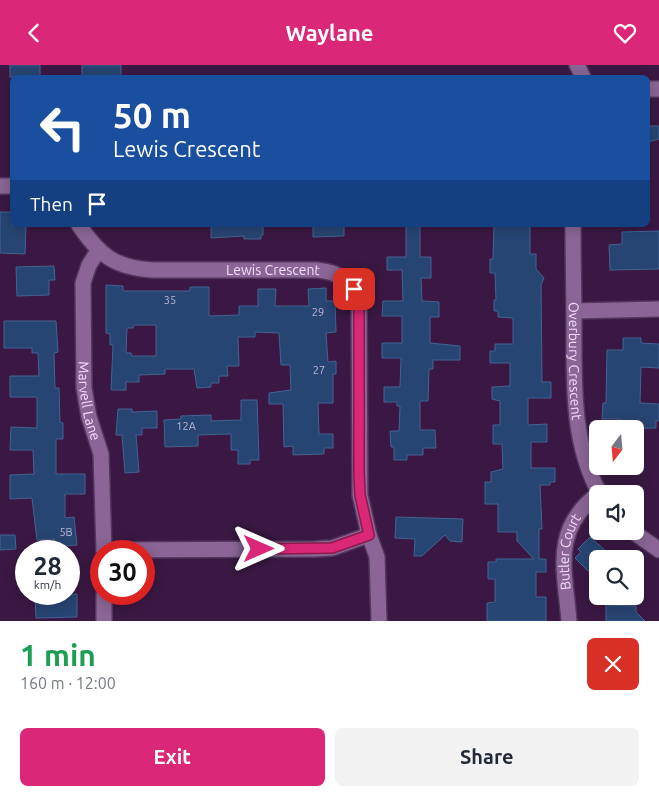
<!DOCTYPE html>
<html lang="en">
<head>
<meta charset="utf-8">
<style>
  body { margin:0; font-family:Ubuntu,sans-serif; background:#f2f2f3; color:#1f2937; height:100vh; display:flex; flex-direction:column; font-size:19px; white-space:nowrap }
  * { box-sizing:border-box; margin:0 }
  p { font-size:16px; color:#747a83 }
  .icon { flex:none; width:28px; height:28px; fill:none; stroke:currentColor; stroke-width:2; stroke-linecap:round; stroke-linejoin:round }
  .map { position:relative; height:556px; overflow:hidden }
  .sheet { display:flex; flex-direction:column; background:#fff; flex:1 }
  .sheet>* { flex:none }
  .banner { position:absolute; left:10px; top:10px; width:640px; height:152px; border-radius:8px; box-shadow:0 2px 12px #0003; background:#1a4fa0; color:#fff; overflow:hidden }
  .needle { width:32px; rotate:196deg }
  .tools { position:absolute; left:589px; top:355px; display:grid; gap:10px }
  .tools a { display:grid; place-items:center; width:55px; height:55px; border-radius:8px; background:#fff; box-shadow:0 2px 12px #0003; font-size:25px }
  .speed { position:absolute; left:15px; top:475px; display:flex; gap:10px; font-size:25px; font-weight:700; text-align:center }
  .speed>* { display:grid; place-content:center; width:65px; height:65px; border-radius:50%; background:#fff; box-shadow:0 2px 12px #0003; line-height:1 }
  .speed small { font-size:12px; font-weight:400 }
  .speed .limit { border:8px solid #d22; background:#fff; color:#111 }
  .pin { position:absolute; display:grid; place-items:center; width:42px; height:42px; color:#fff; margin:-21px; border-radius:10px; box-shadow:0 2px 8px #0006 }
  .me { position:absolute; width:55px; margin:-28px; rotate:90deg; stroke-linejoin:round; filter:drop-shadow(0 0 4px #0008) }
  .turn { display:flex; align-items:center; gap:18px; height:105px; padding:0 20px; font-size:22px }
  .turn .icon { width:65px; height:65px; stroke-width:2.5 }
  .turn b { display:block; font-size:35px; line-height:42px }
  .then { display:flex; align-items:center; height:48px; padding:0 20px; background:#0003; gap:10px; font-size:19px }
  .round { display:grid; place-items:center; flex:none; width:52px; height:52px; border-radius:8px; background:#f2f2f3 }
  .summary { display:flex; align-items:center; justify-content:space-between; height:85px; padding:0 20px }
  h1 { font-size:30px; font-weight:700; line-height:38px; color:#1e9e55 }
  .action { display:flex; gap:10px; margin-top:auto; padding:10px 20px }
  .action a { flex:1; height:58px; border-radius:8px; background:#db2777; color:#fff; font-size:20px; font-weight:700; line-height:58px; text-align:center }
  .action a+a { background:#f2f2f3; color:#1f2937 }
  header { display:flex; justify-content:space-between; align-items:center; height:65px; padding:0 20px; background:#db2777; color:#fff; font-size:22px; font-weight:700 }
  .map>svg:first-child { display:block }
  .building { fill:#274572; stroke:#446393; fill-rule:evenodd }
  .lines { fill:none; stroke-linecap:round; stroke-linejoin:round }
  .street-casing { stroke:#52365b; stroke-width:18 }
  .secondary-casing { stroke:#52365b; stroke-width:18 }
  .street { stroke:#8a6595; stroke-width:15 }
  .secondary { stroke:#8a6595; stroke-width:15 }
  .route-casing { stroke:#8e194d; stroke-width:12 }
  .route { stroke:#db2777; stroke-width:9 }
  .labels { text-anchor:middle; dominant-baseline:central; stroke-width:5; stroke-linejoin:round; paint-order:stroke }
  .number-label { font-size:11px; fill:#bfb7d6 }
  .street-label { font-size:14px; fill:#f2ddf8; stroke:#3a1843 }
</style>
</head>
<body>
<header><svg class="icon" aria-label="back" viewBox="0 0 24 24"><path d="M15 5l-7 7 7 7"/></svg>Waylane<svg class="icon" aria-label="heart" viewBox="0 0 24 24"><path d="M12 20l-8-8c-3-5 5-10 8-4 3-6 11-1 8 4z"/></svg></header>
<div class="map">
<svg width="659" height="556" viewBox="0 0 659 556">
  <rect width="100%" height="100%" fill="#3a1843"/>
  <!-- building -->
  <g class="building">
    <rect x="10" y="0" width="30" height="12"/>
    <rect x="82" y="0" width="39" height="12"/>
    <polygon points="648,61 659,61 659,74 648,77"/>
    <polygon points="0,147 11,147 12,160 26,160 25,189 0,188"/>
    <polygon points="211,160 263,160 263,170 261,170 261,174 244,174 244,171 211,173"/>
    <polygon points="313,160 344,160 344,171 313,172"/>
    <polygon points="406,160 420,160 420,192 431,192 431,213 421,213 422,236 439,237 439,252 430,252 430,278 460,281 460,295 433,295 433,304 429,304 428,336 420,336 420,365 435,365 436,383 423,383 423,390 407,390 407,395 394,395 394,382 391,382 390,366 399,366 400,341 397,341 397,337 384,337 384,322 400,322 401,293 382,293 382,278 402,278 402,251 382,251 383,236 403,236 402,205 387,205 387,192 406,192"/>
    <polygon points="494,160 530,160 530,189 536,189 536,204 544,213 541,220 542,317 551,317 551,333 528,333 528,360 547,359 547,377 531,377 531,403 555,403 555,417 550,417 550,420 540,420 542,464 539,464 539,494 546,494 546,507 536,507 536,532 546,532 546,556 487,556 487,538 495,537 495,514 488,514 488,497 496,497 496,494 534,494 517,476 517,467 498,467 498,439 485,439 485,417 491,417 491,407 503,404 502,379 493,379 493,360 500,360 500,336 492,334 492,322 510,321 510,298 490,298 490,286 495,286 495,279 513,279 513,253 498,252 498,246 494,246 494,235 496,235 495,208 490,208 490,194 493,194"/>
    <polygon points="659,166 659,204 610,205 609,180 622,179 622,167"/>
    <polygon points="54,201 55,215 49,215 49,230 17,231 16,202"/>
    <path d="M106,220L123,221V226H190V222H209V251L239,250V241H258V224H276L275,241H309L308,224L326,223V236H335L336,267L326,268L328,297L336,296V309H333V338H318L319,369H333V383H324V389L293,390V381L284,382L283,339H269V328L291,325L290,300H281L279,268L255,267V272H238L239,301H227L228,311H219V318H211V322L197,323L194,304H165V309L139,310V317H126V325H111L113,280H110V269L106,268ZM134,260H156V291H132L131,288H126L127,263H133Z"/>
    <polygon points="4,256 56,256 58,287 54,288 55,323 59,323 60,357 63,358 63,374 56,374 56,409 85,409 85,429 65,429 65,453 74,452 77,480 55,482 54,474 37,475 32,433 10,434 10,410 34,409 33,385 10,385 11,362 37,363 37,332 10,332 10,311 39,311 38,288 32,288 32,283 4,283"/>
    <polygon points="623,273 641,273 641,278 659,279 659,303 641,302 640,338 659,339 659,356 656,356 656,363 620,364 620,354 602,354 603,338 606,338 607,285 623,285"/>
    <polygon points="241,335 257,335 259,395 250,395 250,399 238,399 238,385 231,385 231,369 198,370 198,381 165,382 164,355 181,354 181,351 211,350 211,356 241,355"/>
    <polygon points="118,344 132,344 132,347 157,346 157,363 142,363 142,370 136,370 139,407 125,408 122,370 116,370"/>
    <polygon points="396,452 463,454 462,477 450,476 445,470 422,491 414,491 415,474 395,473"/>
    <polygon points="0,470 15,470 16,484 0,485"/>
    <polygon points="590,472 615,494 598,494 598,508 592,503 588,506 575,493 581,487 578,484"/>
    <polygon points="77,529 77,552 36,553 35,531"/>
    <polygon points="606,540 636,541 636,547 645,556 606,556"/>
  </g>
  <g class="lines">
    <defs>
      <g id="street">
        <polyline points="0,121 12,121"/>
        <path id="s1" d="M79,160C99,190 115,203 153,205H317C342,207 354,218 359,242L360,430L369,470L377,492L379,556"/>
        <path id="s2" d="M98,186L89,200L83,218L84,323L89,352L101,389L104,486"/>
        <polyline points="574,246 659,244"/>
        <polyline points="104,485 315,484 332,483 369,470"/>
        <polyline points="104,529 104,556"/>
        <path id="s3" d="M569,556C565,505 551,465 598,429"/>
      </g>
      <g id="secondary">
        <polyline points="577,0 583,12"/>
        <polyline points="648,24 659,24"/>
        <path id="s4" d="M573,160C573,195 574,229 574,264C574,320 572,379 600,429"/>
        <polyline points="632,466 659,485"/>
      </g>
    </defs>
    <!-- street casing -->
    <use href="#street" class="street-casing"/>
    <!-- secondary casing -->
    <use href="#secondary" class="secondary-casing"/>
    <!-- street -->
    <use href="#street" class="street"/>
    <!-- secondary -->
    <use href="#secondary" class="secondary"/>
  </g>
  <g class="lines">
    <defs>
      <polyline id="route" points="259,484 332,483 369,470 360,430 359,408 359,242 354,224"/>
    </defs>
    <!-- route casing -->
    <use href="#route" class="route-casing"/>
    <!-- route -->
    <use href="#route" class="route"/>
  </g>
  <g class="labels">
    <!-- number labels -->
    <g class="number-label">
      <text x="170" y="235">35</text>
      <text x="318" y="247">29</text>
      <text x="319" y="305">27</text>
      <text x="186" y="361">12A</text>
      <text x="66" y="467">5B</text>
    </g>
    <!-- street labels -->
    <g class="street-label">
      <text stroke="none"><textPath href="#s1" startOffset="211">Lewis Crescent</textPath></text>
      <text stroke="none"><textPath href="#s4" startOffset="136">Overbury Crescent</textPath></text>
      <text stroke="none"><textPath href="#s2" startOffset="154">Marvell Lane</textPath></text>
      <text stroke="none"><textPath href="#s3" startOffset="70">Butler Court</textPath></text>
    </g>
  </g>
</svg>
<div class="tools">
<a><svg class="needle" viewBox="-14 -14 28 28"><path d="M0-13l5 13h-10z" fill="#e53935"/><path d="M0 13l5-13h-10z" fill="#747a83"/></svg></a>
<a><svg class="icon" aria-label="sound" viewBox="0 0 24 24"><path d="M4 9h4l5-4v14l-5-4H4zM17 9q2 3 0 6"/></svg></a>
<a><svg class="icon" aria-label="search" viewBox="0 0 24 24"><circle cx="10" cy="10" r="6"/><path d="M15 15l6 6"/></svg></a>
</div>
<div class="speed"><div>28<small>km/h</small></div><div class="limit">30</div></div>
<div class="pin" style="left:354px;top:224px;background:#d93025"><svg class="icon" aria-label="arrive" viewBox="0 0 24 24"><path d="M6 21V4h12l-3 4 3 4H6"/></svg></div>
<svg class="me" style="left:259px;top:484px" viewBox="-20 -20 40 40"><path d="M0-17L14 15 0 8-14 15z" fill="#db2777" stroke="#fff" stroke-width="4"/></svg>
<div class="banner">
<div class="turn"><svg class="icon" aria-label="left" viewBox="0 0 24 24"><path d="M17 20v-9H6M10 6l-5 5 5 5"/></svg><div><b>50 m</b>Lewis Crescent</div></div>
<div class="then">Then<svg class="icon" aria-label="arrive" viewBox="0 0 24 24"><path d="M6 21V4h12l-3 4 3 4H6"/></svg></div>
</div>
</div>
<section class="sheet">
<div class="summary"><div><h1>1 min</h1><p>160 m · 12:00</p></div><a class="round" style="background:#d93025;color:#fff"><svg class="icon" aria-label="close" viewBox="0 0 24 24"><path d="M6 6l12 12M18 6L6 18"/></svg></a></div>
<div class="action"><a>Exit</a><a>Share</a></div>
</section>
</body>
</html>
